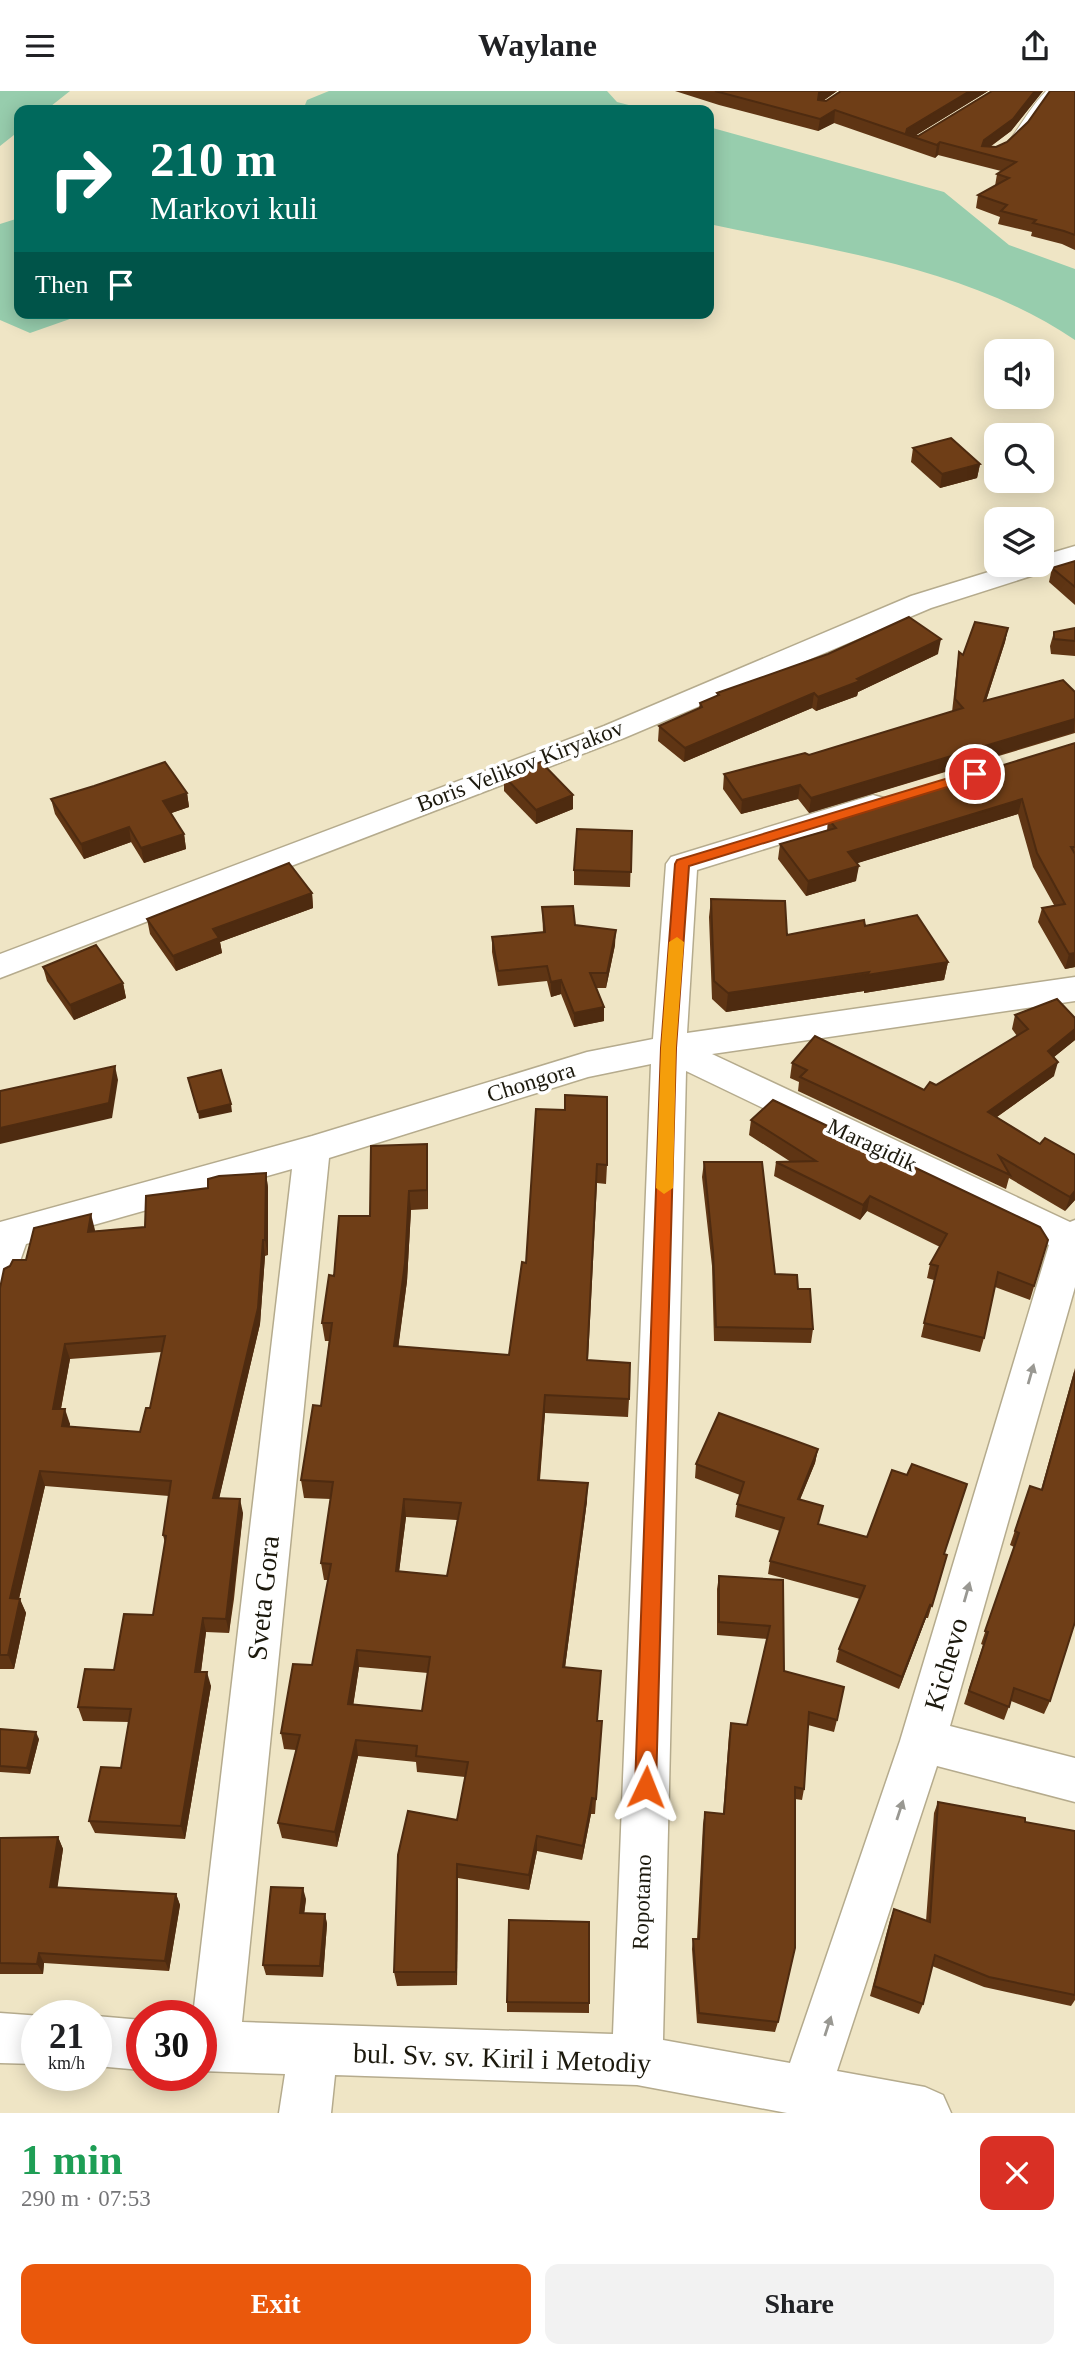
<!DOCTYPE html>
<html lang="en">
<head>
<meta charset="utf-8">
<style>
  body { margin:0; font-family:Georgia,serif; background:#f2f2f2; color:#202124; height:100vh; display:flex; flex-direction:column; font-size:26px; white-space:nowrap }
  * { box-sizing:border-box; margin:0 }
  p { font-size:23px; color:#757577 }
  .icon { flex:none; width:38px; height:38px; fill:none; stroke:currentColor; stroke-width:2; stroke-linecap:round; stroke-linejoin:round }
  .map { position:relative; height:2022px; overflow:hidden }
  .panel { display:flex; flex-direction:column; background:#fff; flex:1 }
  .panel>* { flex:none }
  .top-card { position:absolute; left:14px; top:14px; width:700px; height:214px; border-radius:14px; box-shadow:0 4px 18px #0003; background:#00695c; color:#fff; overflow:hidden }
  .controls { position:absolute; left:984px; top:248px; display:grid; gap:14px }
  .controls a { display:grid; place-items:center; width:70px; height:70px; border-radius:14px; background:#fff; box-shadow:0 4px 18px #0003; font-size:35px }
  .speed { position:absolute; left:21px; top:1909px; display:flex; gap:14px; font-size:35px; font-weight:700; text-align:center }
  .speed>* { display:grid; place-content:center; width:91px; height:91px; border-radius:50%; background:#fff; box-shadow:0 4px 18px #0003; line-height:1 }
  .speed small { font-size:18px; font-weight:400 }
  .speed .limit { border:10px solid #d22; background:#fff; color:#111 }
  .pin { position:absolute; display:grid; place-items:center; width:60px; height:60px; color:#fff; margin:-30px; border:4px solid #fff; border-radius:50%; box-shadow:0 2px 7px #0007 }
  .me { position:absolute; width:77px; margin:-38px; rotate:2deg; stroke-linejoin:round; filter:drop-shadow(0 0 5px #0008) }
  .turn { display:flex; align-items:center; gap:24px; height:147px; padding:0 21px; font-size:32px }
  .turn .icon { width:91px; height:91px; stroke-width:2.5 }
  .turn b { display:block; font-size:49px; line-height:60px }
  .then { display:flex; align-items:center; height:66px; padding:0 21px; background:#0003; gap:14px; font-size:26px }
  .round { display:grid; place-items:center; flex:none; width:74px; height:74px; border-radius:14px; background:#f2f2f2 }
  .headline { display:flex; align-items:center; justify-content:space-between; height:119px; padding:0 21px }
  h1 { font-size:42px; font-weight:700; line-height:52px; color:#1e9e55 }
  .cta { display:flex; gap:14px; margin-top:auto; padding:14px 21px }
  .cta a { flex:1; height:80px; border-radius:14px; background:#ea580c; color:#fff; font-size:28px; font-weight:700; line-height:80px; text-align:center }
  .cta a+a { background:#f2f2f2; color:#202124 }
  header { display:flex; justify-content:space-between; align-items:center; height:91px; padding:0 21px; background:#fff; font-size:32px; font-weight:700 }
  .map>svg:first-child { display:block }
  .green { fill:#97cdad }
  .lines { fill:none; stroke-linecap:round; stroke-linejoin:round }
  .lane-casing { stroke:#b5ab8d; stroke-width:2 }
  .street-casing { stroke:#b5ab8d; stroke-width:3 }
  .lane { fill:#fff; fill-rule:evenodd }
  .street { fill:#fff; fill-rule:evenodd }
  .wall { fill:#5f3514; fill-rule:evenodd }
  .shaded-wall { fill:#4e2b10 }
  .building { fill:#6f3e17; stroke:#4e2b10; stroke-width:2; fill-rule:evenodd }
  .oneway { fill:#999892 }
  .route { fill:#ea580c; stroke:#983908; stroke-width:2 }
  .slow { fill:#f59e0b }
  .labels { text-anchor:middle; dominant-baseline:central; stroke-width:7; stroke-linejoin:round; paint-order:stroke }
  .street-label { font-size:23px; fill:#1c190d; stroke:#fff }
  .near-street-label { font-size:28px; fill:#1c190d; stroke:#fff }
</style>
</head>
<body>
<header><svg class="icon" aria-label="menu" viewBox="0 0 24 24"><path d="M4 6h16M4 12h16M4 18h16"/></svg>Waylane<svg class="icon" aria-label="share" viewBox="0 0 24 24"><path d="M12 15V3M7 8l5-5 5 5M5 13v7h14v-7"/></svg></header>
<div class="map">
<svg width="1075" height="2022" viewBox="0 0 1075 2022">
  <rect width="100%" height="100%" fill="#efe5c5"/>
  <!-- green -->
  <g class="green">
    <polygon points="0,0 70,0 46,19 19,19 19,40 0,55"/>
    <polygon points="329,0 607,0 617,11 648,19 303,19 307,9"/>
    <path d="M709,36L944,101L1009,154L1075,178V249C967,176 833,160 709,133Z"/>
    <polygon points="19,127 19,222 87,222 30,242 0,229 0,133"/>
  </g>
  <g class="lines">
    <defs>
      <path id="lane" d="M1046,0H1056L1040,16L1030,37L1017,52H1011L1009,50C1022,33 1031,15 1046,0Z"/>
      <g id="street">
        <polygon points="1075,455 1075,471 931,517 624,647 0,887 0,863 604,635 911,505 1011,474 1041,474 1041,465"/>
        <path d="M873,704L884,707L888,714L884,721L697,779L687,942L1075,886V910L712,963L1070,1131L1075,1129V1196L950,1635L1075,1667V1711L937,1675L837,1980L925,1996L943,2004L951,2022H787L637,1994L335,1984L331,2022H279L285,1983L201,1980V1925H193L292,1078L26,1153L13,1190L0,1194V1131L312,1045L587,961L653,948L666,773L671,766ZM651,973L613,1943L242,1931L329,1067L588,986ZM686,980L1049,1154L900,1650L790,1972L663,1949Z"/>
        <polygon points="0,1922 42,1925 37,1925 37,1973 0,1972"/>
        <polygon points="96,1925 142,1929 142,1979 96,1975"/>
      </g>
    </defs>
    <!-- lane casing -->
    <use href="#lane" class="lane-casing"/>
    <!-- street casing -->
    <use href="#street" class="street-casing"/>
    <!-- lane -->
    <use href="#lane" class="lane"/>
    <!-- street -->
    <use href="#street" class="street"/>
  </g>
  <!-- wall -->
  <g class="wall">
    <polygon points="675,0 837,0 823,10 988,0 916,44 918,45 992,0 1043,0 1011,40 990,56 996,56 1007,51 1075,0 1075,159 1062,153 1031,145 1032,141 998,133 1000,126 976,117 978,104 995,95 997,83 1001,80 938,64 935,67 834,32 818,40 719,14"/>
    <polygon points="913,357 980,373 977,387 940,397 911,371"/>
    <polygon points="1075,470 1075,514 1049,491 1052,477"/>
    <polygon points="1008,537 1005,551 986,610 1075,601 1075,642 809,722 798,708 741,723 723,698 724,683 809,664 952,621 957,576 959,561 963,564"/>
    <polygon points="1075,537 1075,565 1051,563 1050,555 1054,541"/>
    <polygon points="938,563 858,601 857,605 816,620 812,617 684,671 658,650 659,635 699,617 700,612 717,605 717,602"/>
    <polygon points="1075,652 1075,876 1065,878 1038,831 1042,817 1054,814 1033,776 1018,723 857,772 856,790 806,805 778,768 780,753 827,740 828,728"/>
    <polygon points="504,685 573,704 573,718 536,733 504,700"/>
    <polygon points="187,702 189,716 171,722 184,743 186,758 144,772 131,751 84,768 55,723 51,708"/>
    <polygon points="632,740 630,796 574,794 574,779"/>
    <polygon points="312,802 313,817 220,851 222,862 176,880 150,843 147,828"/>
    <polygon points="711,808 787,844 865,835 948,871 944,889 864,902 864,900 726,921 712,908 709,826"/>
    <polygon points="542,816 615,854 606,897 596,897 604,916 604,930 574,936 561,903 551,906 547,890 498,895 492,861 492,846 543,841"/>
    <polygon points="43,876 123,892 126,907 74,929 47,890"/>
    <polygon points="1015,924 1075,927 1075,949 1054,966 1054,985 997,1026 1040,1053 1075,1064 1075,1109 1065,1120 1009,1087 1006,1098 798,1000 799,991 790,987 792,972 924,999 936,994 1017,945 1012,938"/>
    <path d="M536,1018L607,1074L606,1093L597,1092L588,1269L629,1308L628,1326L545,1322L540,1389L587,1410L565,1576L601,1580L597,1630H602L595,1723H591L582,1769L537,1760L529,1799L458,1787L457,1894L397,1895L394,1881L457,1729L465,1686L417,1681L416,1671L358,1665L337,1756L282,1747L278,1732L296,1659L284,1658L281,1642L312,1574L328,1489H324L321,1472L331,1408L304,1407L301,1389L321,1315L329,1250H325L322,1232L334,1185L370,1125L428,1072V1118L411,1119L407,1190L398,1256L509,1264L526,1172ZM406,1426L457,1429L447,1485L399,1480ZM359,1576L428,1582L422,1620L353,1614Z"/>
    <polygon points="751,1029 1048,1149 1030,1209 995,1196 984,1247 980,1261 921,1246 934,1189 927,1187 930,1173 940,1156 867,1120 860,1129 774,1085 776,1071 791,1071 749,1044"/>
    <polygon points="704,1071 775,1183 813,1238 811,1252 714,1250 712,1175 702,1086"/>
    <path d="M266,1082L268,1097V1164L265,1165L260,1233L219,1407L243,1422L234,1508L229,1542L206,1541L201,1581L211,1595L185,1748L95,1742L89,1730L121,1677L129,1631L83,1630L78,1616L114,1579L153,1524L165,1452L163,1444L169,1405L45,1395L19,1507L26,1522L14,1578H0V1197L95,1139V1140L145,1136L208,1097ZM162,1261L150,1317L140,1341L69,1336L70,1333L61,1318L70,1268Z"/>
    <polygon points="1075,1277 1075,1531 1050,1610 1044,1623 1011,1610 1004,1629 964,1613 983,1554 981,1553 1014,1456 1010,1454 1030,1395 1041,1399"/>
    <polygon points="818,1358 815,1372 800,1408 819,1433 867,1446 947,1464 928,1527 926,1527 899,1598 836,1571 839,1558 860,1508 768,1483 770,1470 780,1440 735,1426 737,1413 740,1404 695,1387 696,1373"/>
    <polygon points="719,1485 783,1489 784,1580 837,1629 834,1641 808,1634 804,1698 802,1709 795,1708 778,1931 775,1941 697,1932 692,1858 693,1848 697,1848 703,1733 705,1721 723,1723 729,1644 731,1632 747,1634 767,1548 717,1544 717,1498"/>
    <polygon points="0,1638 39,1648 30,1683 0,1681"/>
    <polygon points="938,1711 1025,1731 1075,1740 1075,1909 1071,1915 984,1896 932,1875 923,1913 919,1923 870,1905 890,1829 894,1818 926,1830 934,1722"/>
    <polygon points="58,1746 63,1758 57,1796 176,1803 180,1814 169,1880 44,1872 43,1883 0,1883 0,1747"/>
    <polygon points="306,1808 304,1822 325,1823 327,1833 323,1886 266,1884 263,1874"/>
    <polygon points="507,1911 589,1912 589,1922 507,1921"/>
  </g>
  <!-- shaded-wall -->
  <g class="shaded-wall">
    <polygon points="821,0 837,0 817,14 819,2"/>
    <polygon points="970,0 988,0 913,46 906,43 907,38"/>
    <polygon points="1035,0 1043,0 1011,40 981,62 984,49"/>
    <polygon points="835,19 834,32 818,40 820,28"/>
    <polygon points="940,51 938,64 935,67 937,54"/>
    <polygon points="980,373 977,387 940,397 942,383"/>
    <polygon points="1008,537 1005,551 981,625 984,610"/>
    <polygon points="941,548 938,563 858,601 857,605 816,620 818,606"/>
    <polygon points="814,602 812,617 684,671 685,657"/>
    <polygon points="1075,628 1074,641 809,722 811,707"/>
    <polygon points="800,694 798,708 741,723 742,709"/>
    <polygon points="187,702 189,716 166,724 163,710"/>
    <polygon points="573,704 573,718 536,733 536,719"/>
    <polygon points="1022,708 1018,723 845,776 848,761"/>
    <polygon points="129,736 131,751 84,768 81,753"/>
    <polygon points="184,743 186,758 144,772 141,757"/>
    <polygon points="859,775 856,790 806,805 808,790"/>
    <polygon points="312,802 313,817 220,851 222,862 176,880 173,865 213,838"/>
    <polygon points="616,839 615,854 606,897 607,882"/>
    <polygon points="1075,862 1075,876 1065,878 1069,863"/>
    <polygon points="948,871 944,889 864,902 864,900 726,921 728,902"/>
    <polygon points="561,889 561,903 551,906 551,891"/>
    <polygon points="123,892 126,907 74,929 70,914"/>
    <polygon points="604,916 604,930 574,936 574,922"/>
    <polygon points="1075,938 1075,949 1044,974 1048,960"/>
    <polygon points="1058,971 1054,985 984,1035 988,1021"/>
    <polygon points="115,975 118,989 112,1027 0,1053 0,1037"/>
    <polygon points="231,1013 232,1021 199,1028 198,1021"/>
    <polygon points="427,1053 428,1072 428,1118 427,1099"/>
    <polygon points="266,1082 268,1097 268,1164 265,1149"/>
    <polygon points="409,1100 411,1119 407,1190 396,1274 394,1255"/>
    <polygon points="1075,1100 1075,1109 1065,1120 1070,1106"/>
    <polygon points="870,1105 867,1120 860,1129 863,1114"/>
    <polygon points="91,1123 95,1139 93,1156 88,1141"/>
    <polygon points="263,1149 265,1165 260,1233 216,1421 213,1407"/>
    <polygon points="65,1253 70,1268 58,1333 53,1318"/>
    <polygon points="545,1304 545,1322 538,1407 538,1389"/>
    <polygon points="65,1318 70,1333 67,1350 62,1335"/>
    <polygon points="818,1358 815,1372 795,1421 798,1408"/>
    <polygon points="40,1380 45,1395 16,1521 10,1507"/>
    <polygon points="588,1392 587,1410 563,1592 563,1576"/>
    <polygon points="240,1408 243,1422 229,1542 226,1528"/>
    <polygon points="404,1408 406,1426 397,1497 396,1480"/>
    <polygon points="20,1508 26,1522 14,1578 8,1564"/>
    <polygon points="930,1514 926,1527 899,1598 902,1586"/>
    <polygon points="203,1527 206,1541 199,1595 195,1581"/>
    <polygon points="357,1559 359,1576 351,1629 348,1613"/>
    <polygon points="207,1581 211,1595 185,1748 181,1735"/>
    <polygon points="36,1641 39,1648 30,1683 27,1677"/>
    <polygon points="356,1649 358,1665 337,1756 335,1741"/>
    <polygon points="592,1707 591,1723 582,1769 583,1755"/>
    <polygon points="537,1745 537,1760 529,1799 529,1784"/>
    <polygon points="58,1746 63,1758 56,1807 50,1796"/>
    <polygon points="457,1773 458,1787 457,1894 456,1881"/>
    <polygon points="303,1797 306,1808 303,1833 300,1822"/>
    <polygon points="176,1803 180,1814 169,1880 165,1870"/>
    <polygon points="325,1823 327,1833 323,1886 320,1875"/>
    <polygon points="39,1862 44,1872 43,1883 37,1873"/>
  </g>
  <!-- building -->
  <g class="building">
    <polygon points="715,0 821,0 819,2 818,9 826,10 841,0 970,0 907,38 906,42 918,45 992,0 1035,0 1013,28 984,49 982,55 996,56 1007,51 1028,31 1050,0 1075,0 1075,144 1064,140 1033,132 1036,129 1001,120 1007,114 978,104 1009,87 997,83 1016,71 940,51 937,54 835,19 820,28"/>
    <polygon points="951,347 980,373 942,383 913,357"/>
    <polygon points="1075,470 1075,496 1052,477"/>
    <polygon points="909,526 941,548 857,588 860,590 818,606 814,602 685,657 659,635 702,616 700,612 719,604 717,602 828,563"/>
    <polygon points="975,531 1008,537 984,610 1063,589 1075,601 1075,628 811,707 800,694 742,709 724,683 805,662 809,664 963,617 955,608 959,561 963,564"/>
    <polygon points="1075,537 1075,550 1054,548 1054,541"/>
    <polygon points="1075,652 1075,756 1071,756 1075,763 1075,862 1069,863 1042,817 1065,813 1037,762 1022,708 848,761 859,775 808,790 780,753 836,737 828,728"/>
    <polygon points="165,671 187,702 163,710 184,743 141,757 129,736 81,753 51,708 94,695"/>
    <polygon points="541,671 573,704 536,719 504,685"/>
    <polygon points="577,738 632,740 631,781 574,779"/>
    <polygon points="289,772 312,802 213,838 219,847 173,865 147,828"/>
    <polygon points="711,808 785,810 787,844 864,829 865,835 917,824 948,871 867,884 869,881 728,902 714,890"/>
    <polygon points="573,815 575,834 616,839 607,882 590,882 604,916 574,922 561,889 551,891 547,875 498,880 492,846 545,841 542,816"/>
    <polygon points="96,854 123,892 70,914 43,876"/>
    <polygon points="1057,908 1075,927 1075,938 1048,960 1058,971 988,1021 1040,1053 1045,1047 1075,1064 1075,1100 1070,1106 999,1065 1010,1084 800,986 807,979 792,972 815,945 924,999 930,991 936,994 1028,938 1015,924"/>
    <polygon points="115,975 109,1012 0,1037 0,1000"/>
    <polygon points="221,979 231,1013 198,1021 188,987"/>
    <path d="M565,1004L607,1006V1074L597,1073L587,1269L630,1272L629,1308L545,1304L538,1389L588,1392L563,1576L601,1580L597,1630H602L596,1708L592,1707L583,1755L537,1745L529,1784L457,1773L456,1881H394L398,1764L408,1720L457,1729L468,1671L416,1665L417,1655L356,1649L335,1741L278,1732L300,1644L281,1642L293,1573L312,1574L331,1473L321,1472L333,1391L301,1389L313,1314L321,1315L332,1232H322L329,1184L334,1185L339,1125H370L371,1055L427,1053V1099L409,1100L405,1172L394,1255L509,1264L522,1171L526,1172L536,1018L565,1019ZM404,1408L461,1412L447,1485L396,1480ZM357,1559L430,1566L422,1620L348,1613Z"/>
    <polygon points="773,1009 1040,1136 1048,1149 1034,1195 998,1181 984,1247 924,1232 938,1175 930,1173 947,1143 870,1105 863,1114 776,1071 816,1070 751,1029"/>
    <polygon points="704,1071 762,1071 775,1183 797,1184 798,1198 810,1198 813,1238 716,1236 713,1160"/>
    <path d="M266,1082L265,1149H263L258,1217L213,1407L240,1408L230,1493L226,1528L203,1527L195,1581H207L181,1735L89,1730L101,1676L121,1677L131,1618L78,1616L85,1578L114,1579L124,1523L153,1524L166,1445L163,1444L171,1390L40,1380L10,1507L20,1508L8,1564H0V1197L4,1178L10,1175L13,1169H26L34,1137L91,1123L88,1141L145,1136L146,1105L208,1097V1088L219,1085ZM165,1245L150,1317H146L140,1341L62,1335L65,1318H53L65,1253Z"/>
    <polygon points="1075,1281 1075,1531 1050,1610 1014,1597 1009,1616 969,1600 988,1541 985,1540 1019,1442 1015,1440 1030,1395 1042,1399"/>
    <polygon points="719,1322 818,1358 798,1408 823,1415 818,1433 867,1446 892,1379 907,1384 912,1373 967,1393 944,1463 947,1464 932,1515 930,1514 902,1586 839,1558 865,1495 770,1470 784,1427 737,1413 744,1391 696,1373"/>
    <polygon points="719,1485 783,1489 784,1580 844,1596 837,1629 809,1621 804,1698 795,1696 795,1857 778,1931 699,1922 693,1848 699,1848 705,1721 724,1723 731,1632 747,1634 770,1535 719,1531"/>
    <polygon points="0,1638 36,1641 27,1677 0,1675"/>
    <polygon points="938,1711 1025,1727 1025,1731 1075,1740 1075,1904 989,1886 935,1864 923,1913 874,1895 894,1818 930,1831"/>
    <polygon points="58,1746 50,1796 176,1803 165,1870 39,1862 37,1873 0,1872 0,1747"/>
    <polygon points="271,1796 303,1797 300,1822 325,1823 320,1875 263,1874"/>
    <polygon points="509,1829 589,1831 589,1912 507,1911"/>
  </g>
  <!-- one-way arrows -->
  <defs><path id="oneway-solid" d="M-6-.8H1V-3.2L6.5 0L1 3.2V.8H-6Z" transform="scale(1.75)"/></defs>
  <g class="oneway">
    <use href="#oneway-solid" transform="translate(1031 1283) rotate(-74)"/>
    <use href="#oneway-solid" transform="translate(967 1501) rotate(-74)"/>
    <use href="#oneway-solid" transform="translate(900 1719) rotate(-72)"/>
    <use href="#oneway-solid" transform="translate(828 1935) rotate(-72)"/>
  </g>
  <!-- route -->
  <polygon class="route" points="975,679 980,680 980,686 689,775 676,957 656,1696 653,1703 646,1706 639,1703 635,1696 661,957 675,773 677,769"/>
  <!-- slow -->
  <polygon class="slow" points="677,846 684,851 676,957 673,1097 664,1103 656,1097 661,957 669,851"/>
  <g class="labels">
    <!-- street labels -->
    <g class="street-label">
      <text transform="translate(520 675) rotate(-21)">Boris Velikov Kiryakov</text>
      <text transform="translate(531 991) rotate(-17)">Chongora</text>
      <text transform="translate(872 1054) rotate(25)">Maragidik</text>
      <text transform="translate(642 1811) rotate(-88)">Ropotamo</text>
    </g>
    <!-- near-street labels -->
    <g class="near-street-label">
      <text transform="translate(263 1507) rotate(-84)">Sveta Gora</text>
      <text transform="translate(946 1573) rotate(-74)">Kichevo</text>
      <text transform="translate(502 1967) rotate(2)">bul. Sv. sv. Kiril i Metodiy</text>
    </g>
  </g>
</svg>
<div class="controls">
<a><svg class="icon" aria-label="sound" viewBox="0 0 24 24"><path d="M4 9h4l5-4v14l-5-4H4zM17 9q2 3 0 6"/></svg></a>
<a><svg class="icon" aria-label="search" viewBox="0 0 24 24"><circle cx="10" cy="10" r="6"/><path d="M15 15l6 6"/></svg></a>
<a><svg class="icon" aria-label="layers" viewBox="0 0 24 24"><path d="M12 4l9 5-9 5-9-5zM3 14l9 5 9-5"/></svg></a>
</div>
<div class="speed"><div>21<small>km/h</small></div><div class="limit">30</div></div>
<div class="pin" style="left:975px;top:683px;background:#d93025"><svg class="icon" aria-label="arrive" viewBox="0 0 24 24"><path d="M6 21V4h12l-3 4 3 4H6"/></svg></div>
<svg class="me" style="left:646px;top:1696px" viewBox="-20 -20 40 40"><path d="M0-17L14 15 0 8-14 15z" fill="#ea580c" stroke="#fff" stroke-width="4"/></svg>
<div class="top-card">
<div class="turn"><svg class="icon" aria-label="right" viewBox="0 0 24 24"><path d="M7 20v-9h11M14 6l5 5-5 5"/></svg><div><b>210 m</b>Markovi kuli</div></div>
<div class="then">Then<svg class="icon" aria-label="arrive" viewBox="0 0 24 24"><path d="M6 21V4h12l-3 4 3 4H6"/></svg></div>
</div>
</div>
<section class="panel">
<div class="headline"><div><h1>1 min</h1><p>290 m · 07:53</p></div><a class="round" style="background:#d93025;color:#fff"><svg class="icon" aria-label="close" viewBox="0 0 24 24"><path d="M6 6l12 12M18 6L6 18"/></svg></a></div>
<div class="cta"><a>Exit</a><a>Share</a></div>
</section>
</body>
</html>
